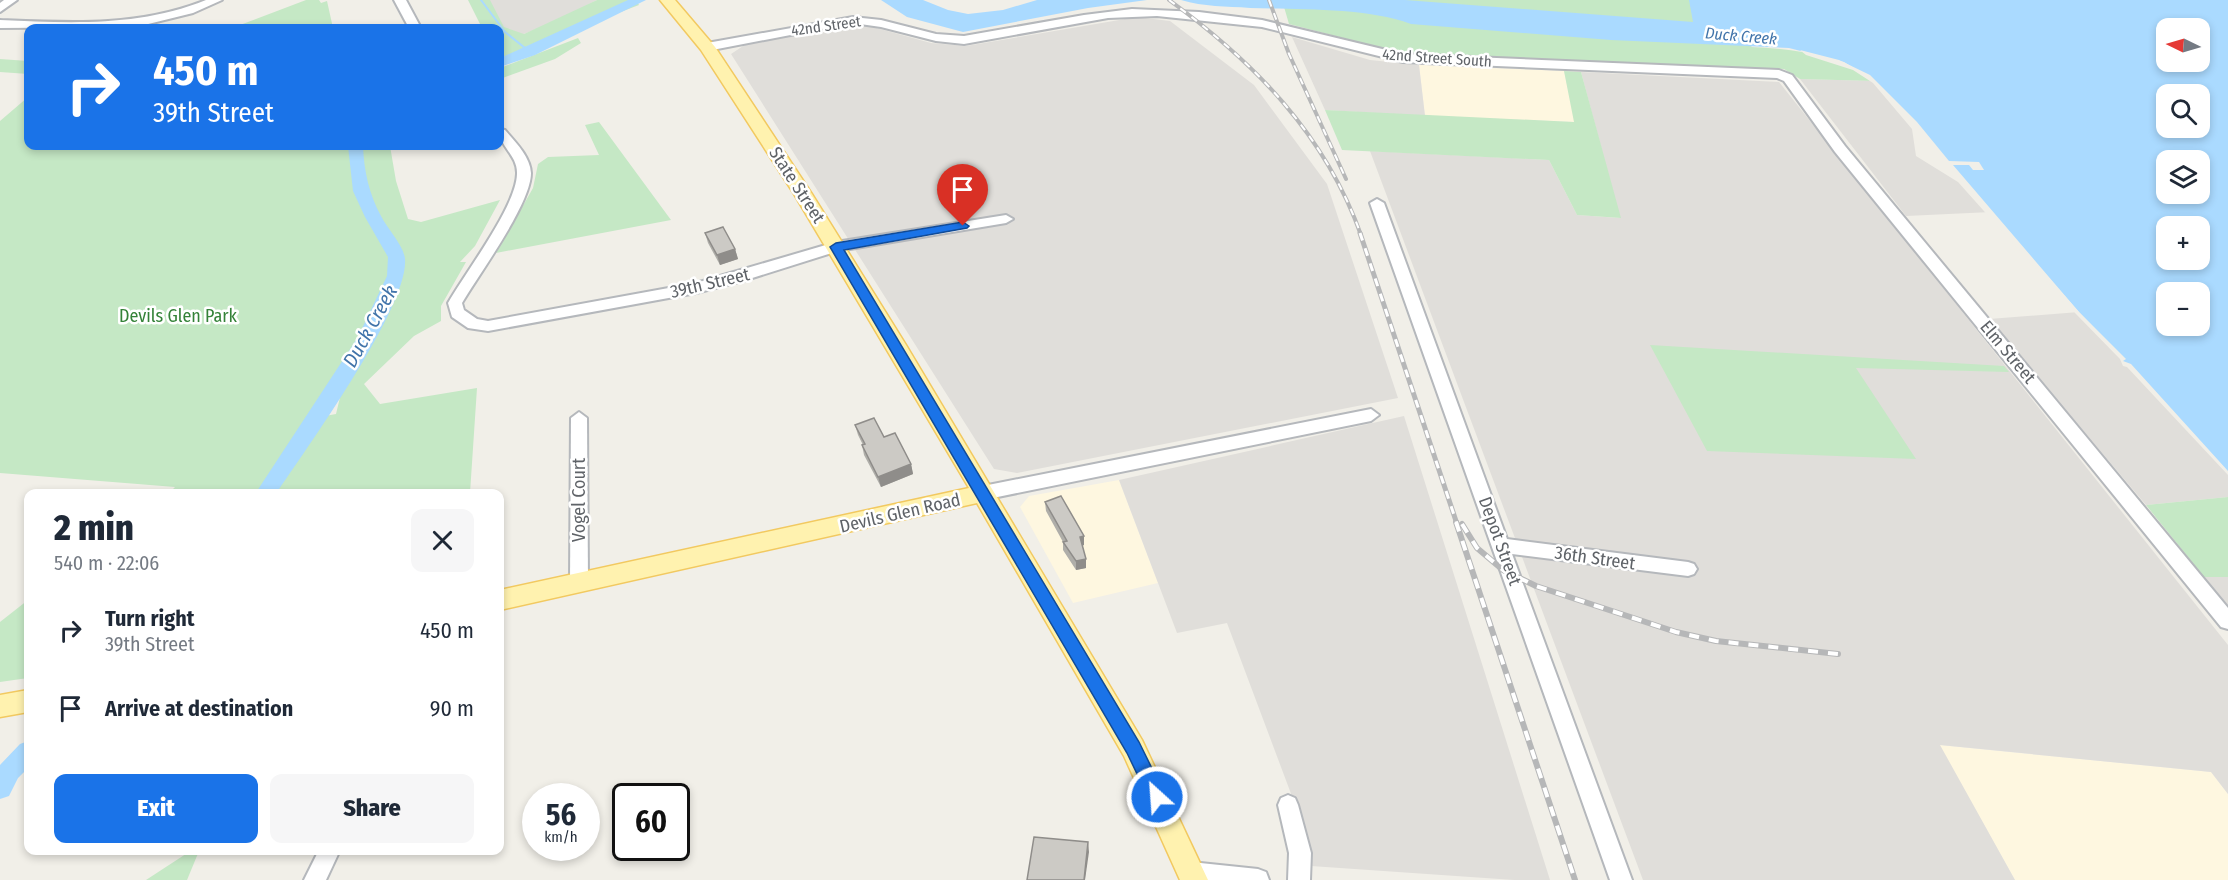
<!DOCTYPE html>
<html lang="en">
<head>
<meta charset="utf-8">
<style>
  body { margin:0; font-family:"Fira Sans Condensed",sans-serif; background:#f6f6f7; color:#1f2937; height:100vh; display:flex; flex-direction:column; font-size:22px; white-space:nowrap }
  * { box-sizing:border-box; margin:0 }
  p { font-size:20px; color:#747a83 }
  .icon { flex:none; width:33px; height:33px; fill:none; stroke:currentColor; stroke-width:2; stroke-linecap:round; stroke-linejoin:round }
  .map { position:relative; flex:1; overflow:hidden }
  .details { position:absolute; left:24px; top:489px; width:480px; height:366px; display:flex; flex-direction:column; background:#fff; border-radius:12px; box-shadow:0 3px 9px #0003 }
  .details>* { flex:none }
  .hud { position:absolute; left:24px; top:24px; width:480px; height:126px; border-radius:12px; box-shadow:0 3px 9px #0003; background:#1a73e8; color:#fff; overflow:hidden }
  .needle { width:39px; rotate:275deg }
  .fabs { position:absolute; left:2156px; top:18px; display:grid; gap:12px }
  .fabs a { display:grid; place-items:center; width:54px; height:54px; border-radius:12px; background:#fff; box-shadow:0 3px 9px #0003; font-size:30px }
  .speed { position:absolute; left:522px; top:783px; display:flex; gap:12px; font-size:30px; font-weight:700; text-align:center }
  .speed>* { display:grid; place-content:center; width:78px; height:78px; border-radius:50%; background:#fff; box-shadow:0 3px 9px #0003; line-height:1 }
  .speed small { font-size:15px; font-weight:400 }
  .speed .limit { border:3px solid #111; border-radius:9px; background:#fff; color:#111 }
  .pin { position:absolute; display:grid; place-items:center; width:51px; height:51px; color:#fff; margin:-62px -26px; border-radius:50% 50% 50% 0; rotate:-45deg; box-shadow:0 0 6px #0007 }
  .pin .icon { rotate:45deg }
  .me { position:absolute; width:66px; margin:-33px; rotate:334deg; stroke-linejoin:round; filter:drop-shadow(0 0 4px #0008) }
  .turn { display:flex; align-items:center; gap:21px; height:126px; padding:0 30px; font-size:27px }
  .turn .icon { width:78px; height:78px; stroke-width:2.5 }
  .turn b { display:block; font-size:42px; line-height:51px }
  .round { display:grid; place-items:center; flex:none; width:63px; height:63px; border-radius:12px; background:#f6f6f7 }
  .summary { display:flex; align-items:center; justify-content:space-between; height:102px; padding:0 30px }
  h1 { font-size:36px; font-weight:800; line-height:45px }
  .button { display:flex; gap:12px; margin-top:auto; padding:12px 30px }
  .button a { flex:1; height:69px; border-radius:12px; background:#1a73e8; color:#fff; font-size:24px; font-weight:800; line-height:69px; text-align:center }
  .button a+a { background:#f6f6f7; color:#1f2937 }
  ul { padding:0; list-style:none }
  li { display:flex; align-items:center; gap:18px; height:78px; padding:0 30px }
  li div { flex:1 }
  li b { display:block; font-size:22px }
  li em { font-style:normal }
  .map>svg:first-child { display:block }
  .commercial { fill:#fef7e0 }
  .industrial { fill:#e0deda }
  .green { fill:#c5e8c5; fill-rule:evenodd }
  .water { fill:#aadaff; fill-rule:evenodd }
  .pier { fill:#f1efe8 }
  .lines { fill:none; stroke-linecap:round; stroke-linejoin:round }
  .stream { stroke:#aadaff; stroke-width:2 }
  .river { fill:#aadaff; fill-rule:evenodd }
  .minor-casing { stroke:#b5b8bc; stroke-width:4 }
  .major-casing { stroke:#f2c960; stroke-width:3 }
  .minor { fill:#fff; fill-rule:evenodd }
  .major { fill:#fff2af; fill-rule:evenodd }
  .rail-far2-casing { stroke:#b6b7b8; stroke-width:4 }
  .rail-far1-casing { stroke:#b6b7b8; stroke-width:5 }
  .rail-casing { stroke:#b6b7b8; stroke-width:6 }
  .rail-far2 { stroke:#fff; stroke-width:2; stroke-dasharray:7; stroke-linecap:butt }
  .rail-far1 { stroke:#fff; stroke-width:3; stroke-dasharray:8; stroke-linecap:butt }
  .rail { stroke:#fff; stroke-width:4; stroke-dasharray:10; stroke-linecap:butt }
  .wall { fill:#afaea9 }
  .shaded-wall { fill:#8f8d8a }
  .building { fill:#cccac5; stroke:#8f8d8a; stroke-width:1.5 }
  .route { fill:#1a73e8; stroke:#114b97; stroke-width:1.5 }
  .labels { text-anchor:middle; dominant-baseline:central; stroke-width:5; stroke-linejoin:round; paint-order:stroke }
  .far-street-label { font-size:15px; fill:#5f6368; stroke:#fff }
  .far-water-label { font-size:16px; font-style:italic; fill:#4174aa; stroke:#fff }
  .street-label { font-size:18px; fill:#5f6368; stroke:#fff }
  .park-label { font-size:18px; fill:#348238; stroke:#fff }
  .water-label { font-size:20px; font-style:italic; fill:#4174aa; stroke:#fff }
</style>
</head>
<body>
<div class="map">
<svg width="2228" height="880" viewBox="0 0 2228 880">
  <rect width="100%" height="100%" fill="#f1efe8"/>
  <!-- commercial -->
  <g class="commercial">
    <polygon points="1419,65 1564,71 1575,122 1425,116"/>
    <polygon points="1119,480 1158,583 1073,603 1020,507 1029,496"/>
    <polygon points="1939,745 2211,772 2228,794 2228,880 2015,880"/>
  </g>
  <!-- industrial -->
  <g class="industrial">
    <polygon points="478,0 597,0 554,22 501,43 500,28"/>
    <polygon points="1137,17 1170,21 1254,85 1327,184 1398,398 1017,473 994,469 731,54 746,44 862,24 931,43 966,46"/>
    <polygon points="1292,37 1370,60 1419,65 1425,116 1325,110"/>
    <polygon points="1581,72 1779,82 2228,645 2228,794 2211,772 1940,745 2015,880 1643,880 1370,151 1549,160 1577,215 1620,218"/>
    <polygon points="1800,79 1875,81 1947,170 1991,212 1906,216"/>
    <polygon points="2079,312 2228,472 2228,497 2146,505 1989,319"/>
    <polygon points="1404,416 1550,880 1514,880 1311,866 1308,839 1227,623 1177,633 1119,480"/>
    <polygon points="2204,577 2228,577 2228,605"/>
  </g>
  <!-- green -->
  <g class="green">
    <polygon points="306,0 319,0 321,3 327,1 333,28 232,28"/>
    <polygon points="468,0 490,0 504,27 524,34 597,0 636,0 639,5 500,58 500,28 482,28"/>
    <path d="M1282,0H1796L1751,47C1796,49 1837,55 1875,81L1800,79L1784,69L1409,55L1289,24Z"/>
    <polygon points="578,38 581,43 555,59 500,79 500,68"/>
    <polygon points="0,59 28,61 28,74 0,72"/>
    <polygon points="1564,71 1581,72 1621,218 1577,215 1549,160 1342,150 1325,110 1574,122"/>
    <path d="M28,97V146H390L396,181L408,219L421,222L500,200L475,246L460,262H466L441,306V321L414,336L364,384L380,404L477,388L470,493L168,494L175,487L0,473V121ZM353,369L342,389L336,414L325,416L344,373Z"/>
    <polygon points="599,122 671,220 496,253 533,188 538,164 548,157 599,155 585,125"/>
    <polygon points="1650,345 2004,366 2009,372 1856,368 1916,459 1707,451"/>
    <polygon points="2228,497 2228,577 2204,577 2146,505"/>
    <polygon points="28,600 28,678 0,682 0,622"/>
    <polygon points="192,850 199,851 187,880 146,880"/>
  </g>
  <!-- water -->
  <g class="water">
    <polygon points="881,0 923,0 948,10 968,14 1003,10 1037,0 1147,0 1088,8 963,32 907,17"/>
    <path d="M1181,0H1405L1693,22L1689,0H2228V472L2129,364H2125L2122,361L2124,359L2079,312L1875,81L1844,62L1789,48L1611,40L1411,24C1364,7 1300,10 1250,8C1226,6 1204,7 1181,0ZM2166,28H2199V62H2166ZM2166,94H2199V128H2166ZM2166,160H2199V194H2166ZM2166,226H2199V260H2166ZM2166,292H2199V326H2166Z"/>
  </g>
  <!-- pier -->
  <polygon class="pier" points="1800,50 1839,60 1870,75 1917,122 1949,161 1979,162 1984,170 1973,170 1969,165 1953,165 2079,312 2126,359 2123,361 2131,364 2228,471 2228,475 2127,367 2123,366 2120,359 2076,314 1958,182 1916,156 1912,129 1873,83 1853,70 1806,55"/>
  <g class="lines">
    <!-- stream -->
    <polyline class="stream" points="481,0 505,32 530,52"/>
    <!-- river -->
    <g class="river">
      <polygon points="628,0 646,0 535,55 500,67 500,58"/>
      <path d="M348,146H363C364,171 369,194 381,216C387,228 404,246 405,259C409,307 306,449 276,494H255L358,337L387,276L388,257L365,217L353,191Z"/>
      <polygon points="28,741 28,768 18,778 9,796 0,799 0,765 20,744"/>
    </g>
    <defs>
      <g id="minor">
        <polygon points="4,0 17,0 0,12 0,3"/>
        <path d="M206,0H222L193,13L136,27L0,28V20C71,23 139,27 206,0Z"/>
        <polygon points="394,0 406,0 421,28 409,28"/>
        <polygon points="1132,9 1199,12 1262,20 1403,54 1779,70 1792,75 1845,146 2228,608 2228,629 2221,627 1835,152 1784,81 1777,78 1403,62 1262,27 1157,16 1108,18 964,44 936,41 881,27 853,23 707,51 701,47 707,43 853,17 881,20 936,34 964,36 1084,15"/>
        <path d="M500,129L505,130C515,142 530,156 531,173C531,204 479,274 462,303L464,310L477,319L488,321L696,283L836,242L1006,215L1013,219L1006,223L838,251L746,280L696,293L488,331L468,328L452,317L448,303C465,273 516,207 517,174C518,155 498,146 500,129Z"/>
        <polygon points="1377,199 1384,203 1507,539 1688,562 1694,564 1697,569 1694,574 1688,576 1512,554 1632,880 1610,880 1370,203"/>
        <polygon points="1371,409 1379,415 1371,421 983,500 977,498 974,493 977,488 983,486"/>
        <polygon points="579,412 587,418 588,583 585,588 579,591 573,588 570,583 571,418"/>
        <polygon points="1288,795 1295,798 1298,805 1311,853 1310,880 1288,880 1289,853 1278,805 1281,798"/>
        <polygon points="319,850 340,850 326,880 304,880"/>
        <polygon points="1191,862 1258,869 1266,872 1269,880 1183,880 1180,873 1183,866"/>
      </g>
      <g id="major">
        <polygon points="660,0 675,0 715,47 812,194 906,345 1142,740 1208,880 1180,880 1124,756 977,503 500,610 500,590 969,488 794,194 701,50"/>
        <polygon points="28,690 28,712 0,717 0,695"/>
      </g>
    </defs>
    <!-- minor casing -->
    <use href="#minor" class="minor-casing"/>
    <!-- major casing -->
    <use href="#major" class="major-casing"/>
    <!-- minor -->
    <use href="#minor" class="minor"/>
    <!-- major -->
    <use href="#major" class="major"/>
    <defs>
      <g id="rail-far2">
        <path d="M1169,0C1254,62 1325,134 1361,235"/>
        <polyline points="1269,0 1289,54 1346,179"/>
      </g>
      <polyline id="rail-far1" points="1360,233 1457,524"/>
      <g id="rail">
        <polyline points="1456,522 1575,880"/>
        <polyline points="1462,524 1477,548 1503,570 1536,586 1676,632 1716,641 1838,654"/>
      </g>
    </defs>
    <!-- rail-far2 casing -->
    <use href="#rail-far2" class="rail-far2-casing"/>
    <!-- rail-far1 casing -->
    <use href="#rail-far1" class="rail-far1-casing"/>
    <!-- rail casing -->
    <use href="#rail" class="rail-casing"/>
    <!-- rail-far2 -->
    <use href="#rail-far2" class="rail-far2"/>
    <!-- rail-far1 -->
    <use href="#rail-far1" class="rail-far1"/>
    <!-- rail -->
    <use href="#rail" class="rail"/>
  </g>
  <!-- wall -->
  <g class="wall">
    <polygon points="705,233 735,249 738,259 720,265 708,243"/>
    <polygon points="855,425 884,437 911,464 913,474 881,487 864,455 862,445 863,445 858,435"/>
    <polygon points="1045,502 1084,545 1082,546 1086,559 1086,568 1076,570 1063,550 1063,542 1046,511"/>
  </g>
  <!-- shaded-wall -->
  <g class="shaded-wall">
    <polygon points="735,249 738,259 720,265 717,255"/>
    <polygon points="911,464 913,474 881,487 878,477"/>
    <polygon points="1084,536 1084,545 1080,546 1080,537"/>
    <polygon points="1086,559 1086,568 1076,570 1076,561"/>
    <polygon points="1088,842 1089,852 1085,880 1084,880"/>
  </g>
  <!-- building -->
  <g class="building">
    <polygon points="723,227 735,249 717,255 705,233"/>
    <polygon points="874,418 884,437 895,433 911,464 878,477 862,445 865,444 855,425"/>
    <polygon points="1061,496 1084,536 1080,537 1086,559 1076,561 1063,542 1067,541 1045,502"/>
    <polygon points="1034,837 1088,842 1084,880 1027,880"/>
  </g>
  <!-- route -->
  <polygon class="route" points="963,222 969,226 967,228 844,250 1139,742 1166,797 1163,803 1157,805 1151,803 1127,753 830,247 836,243"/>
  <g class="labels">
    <!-- far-street labels -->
    <g class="far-street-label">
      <text transform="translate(826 26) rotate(-8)">42nd Street</text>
      <text transform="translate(1437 58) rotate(4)">42nd Street South</text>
    </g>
    <!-- far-water labels -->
    <g class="far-water-label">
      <text transform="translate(1741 36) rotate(5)">Duck Creek</text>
    </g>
    <!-- street labels -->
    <g class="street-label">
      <text transform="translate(797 185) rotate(57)">State Street</text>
      <text transform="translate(710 283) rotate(-13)">39th Street</text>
      <text transform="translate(2008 352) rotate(50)">Elm Street</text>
      <text transform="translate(579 500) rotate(-90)">Vogel Court</text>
      <text transform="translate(900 513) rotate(-13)">Devils Glen Road</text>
      <text transform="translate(1500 541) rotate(70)">Depot Street</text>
      <text transform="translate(1595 558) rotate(8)">36th Street</text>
    </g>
    <!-- park labels -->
    <g class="park-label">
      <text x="178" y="316">Devils Glen Park</text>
    </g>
    <!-- water labels -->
    <g class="water-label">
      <text transform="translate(370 326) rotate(-61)">Duck Creek</text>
    </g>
  </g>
</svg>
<div class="fabs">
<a><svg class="needle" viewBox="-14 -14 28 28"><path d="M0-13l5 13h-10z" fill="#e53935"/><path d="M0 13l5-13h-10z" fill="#747a83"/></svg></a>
<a><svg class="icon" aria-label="search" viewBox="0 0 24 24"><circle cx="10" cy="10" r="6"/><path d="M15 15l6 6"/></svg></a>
<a><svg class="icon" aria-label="layers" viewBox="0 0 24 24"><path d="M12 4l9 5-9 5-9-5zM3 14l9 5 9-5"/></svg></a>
<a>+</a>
<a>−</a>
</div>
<div class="speed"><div>56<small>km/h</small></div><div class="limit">60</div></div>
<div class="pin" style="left:963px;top:226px;background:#d93025"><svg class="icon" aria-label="arrive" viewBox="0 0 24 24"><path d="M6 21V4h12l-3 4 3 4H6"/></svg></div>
<svg class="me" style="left:1157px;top:797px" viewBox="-20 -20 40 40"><circle r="17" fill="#1a73e8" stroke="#fff" stroke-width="3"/><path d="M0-11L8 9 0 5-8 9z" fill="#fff"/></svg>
<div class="hud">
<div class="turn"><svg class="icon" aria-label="right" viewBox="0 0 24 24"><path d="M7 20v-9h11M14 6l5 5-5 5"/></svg><div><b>450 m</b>39th Street</div></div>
</div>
<section class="details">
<div class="summary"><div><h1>2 min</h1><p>540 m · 22:06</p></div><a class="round"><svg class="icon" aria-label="close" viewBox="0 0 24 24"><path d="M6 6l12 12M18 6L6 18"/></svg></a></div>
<ul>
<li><svg class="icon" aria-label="right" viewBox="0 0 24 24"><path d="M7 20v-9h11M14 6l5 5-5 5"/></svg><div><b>Turn right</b><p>39th Street</p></div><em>450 m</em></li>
<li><svg class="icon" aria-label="arrive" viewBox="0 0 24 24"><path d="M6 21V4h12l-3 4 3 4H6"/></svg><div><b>Arrive at destination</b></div><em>90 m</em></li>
</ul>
<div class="button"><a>Exit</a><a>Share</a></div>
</section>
</div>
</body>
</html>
